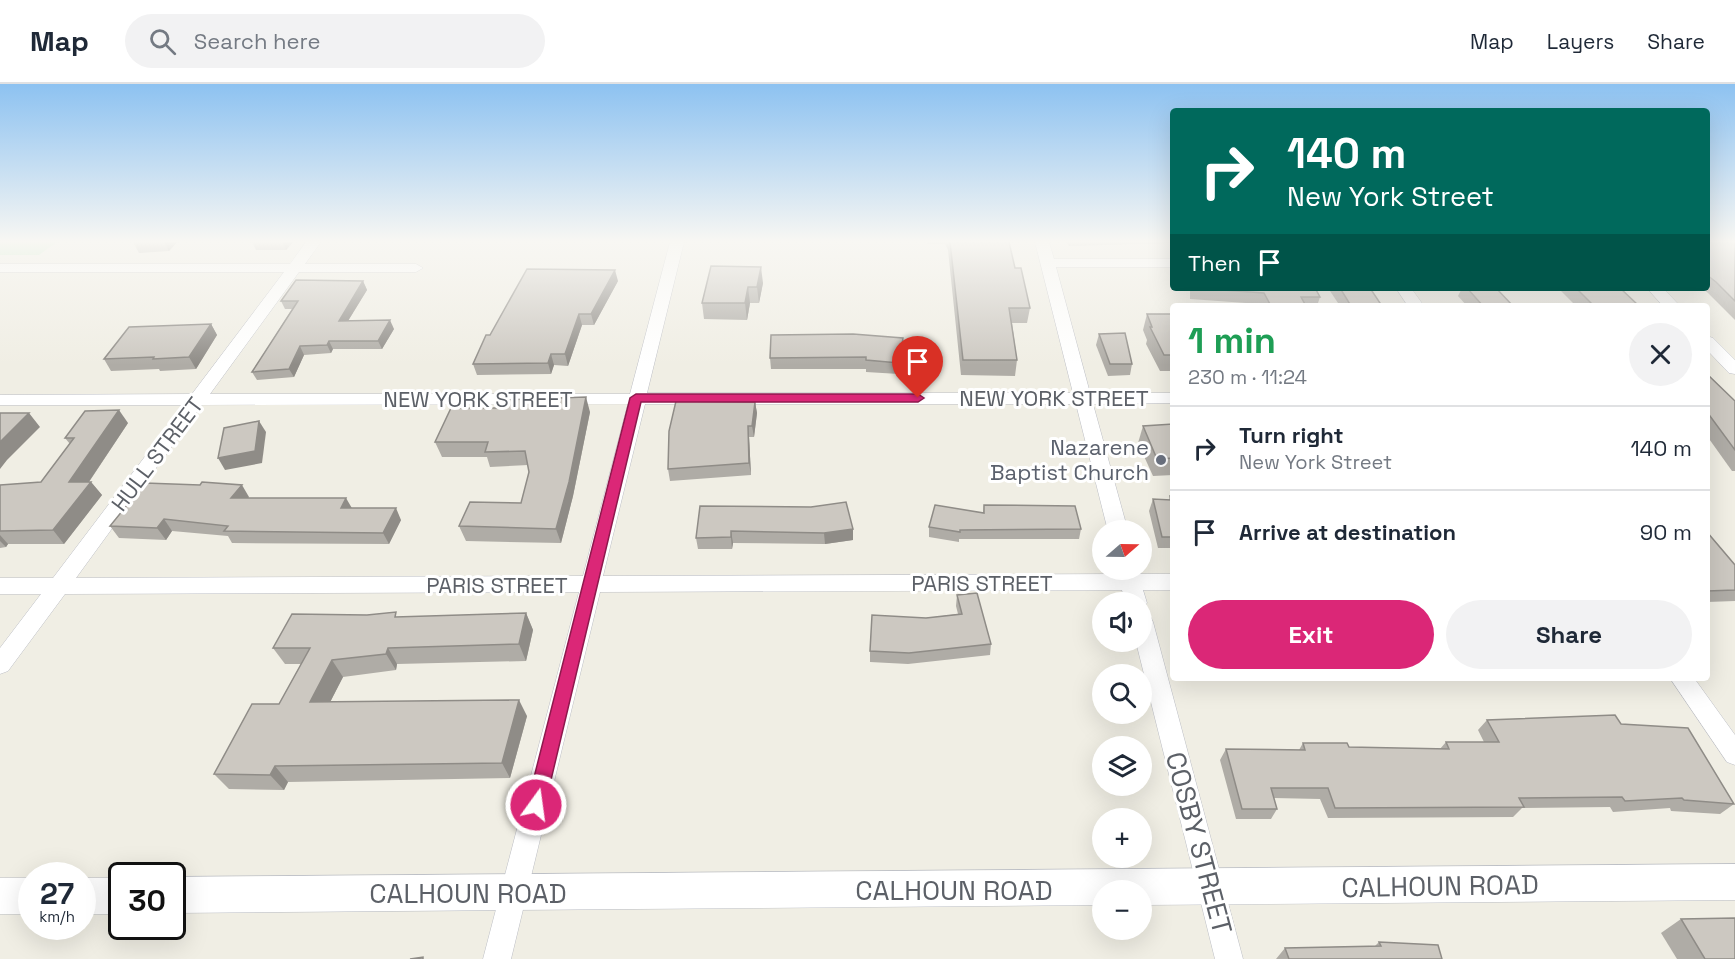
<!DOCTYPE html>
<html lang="en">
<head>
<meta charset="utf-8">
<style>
  body { margin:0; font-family:"Space Grotesk",sans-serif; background:#f2f2f3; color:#1f2937; height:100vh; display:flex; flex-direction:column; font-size:22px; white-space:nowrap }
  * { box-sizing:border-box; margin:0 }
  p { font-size:20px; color:#747a83 }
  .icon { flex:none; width:33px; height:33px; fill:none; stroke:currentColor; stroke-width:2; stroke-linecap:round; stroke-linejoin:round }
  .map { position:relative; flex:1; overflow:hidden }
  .sheet { position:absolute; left:1170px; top:219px; width:540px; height:378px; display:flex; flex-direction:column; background:#fff; border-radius:6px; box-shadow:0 6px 24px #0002 }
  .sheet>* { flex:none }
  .banner { position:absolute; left:1170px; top:24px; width:540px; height:183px; border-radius:6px; box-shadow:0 6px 24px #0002; background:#00695c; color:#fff; overflow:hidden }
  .needle { width:39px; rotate:70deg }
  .fabs { position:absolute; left:1092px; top:436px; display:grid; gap:12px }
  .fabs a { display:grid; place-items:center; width:60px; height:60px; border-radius:50%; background:#fff; box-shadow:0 6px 24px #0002; font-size:30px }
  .speed { position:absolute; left:18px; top:778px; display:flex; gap:12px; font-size:30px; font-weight:700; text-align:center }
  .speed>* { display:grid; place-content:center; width:78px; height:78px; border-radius:50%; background:#fff; box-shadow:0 6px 24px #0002; line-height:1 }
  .speed small { font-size:15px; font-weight:400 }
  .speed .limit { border:3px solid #111; border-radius:9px; background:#fff; color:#111 }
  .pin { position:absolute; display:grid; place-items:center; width:51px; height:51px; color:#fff; margin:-62px -26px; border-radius:50% 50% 50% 0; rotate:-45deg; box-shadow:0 0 6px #0007 }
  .pin .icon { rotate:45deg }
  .me { position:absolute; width:66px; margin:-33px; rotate:14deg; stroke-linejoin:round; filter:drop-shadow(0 0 4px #0008) }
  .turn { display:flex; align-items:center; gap:21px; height:126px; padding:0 18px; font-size:27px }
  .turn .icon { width:78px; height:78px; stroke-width:2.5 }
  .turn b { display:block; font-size:42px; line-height:51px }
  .then { display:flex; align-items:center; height:57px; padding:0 18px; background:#0003; gap:12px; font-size:22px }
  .round { display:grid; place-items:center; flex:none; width:63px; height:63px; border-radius:32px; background:#f2f2f3 }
  .headline { display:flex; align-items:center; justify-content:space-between; height:102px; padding:0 18px }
  h1 { font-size:36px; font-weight:700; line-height:45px; color:#1e9e55 }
  .primary-button { display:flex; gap:12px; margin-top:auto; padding:12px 18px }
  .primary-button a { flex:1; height:69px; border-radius:36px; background:#db2777; color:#fff; font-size:24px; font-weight:700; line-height:69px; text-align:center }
  .primary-button a+a { background:#f2f2f3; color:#1f2937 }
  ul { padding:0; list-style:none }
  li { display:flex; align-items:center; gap:18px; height:84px; padding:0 18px; border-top:2px solid #e0e1e3 }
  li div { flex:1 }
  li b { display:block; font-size:22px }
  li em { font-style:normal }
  header { display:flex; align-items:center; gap:36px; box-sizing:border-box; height:84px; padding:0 30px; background:#fff; border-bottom:2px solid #e0e1e3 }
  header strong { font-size:28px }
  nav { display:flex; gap:33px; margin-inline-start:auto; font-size:21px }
  .search { width:420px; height:54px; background:#f2f2f3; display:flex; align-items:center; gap:15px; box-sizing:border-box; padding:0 21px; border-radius:33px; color:#747a83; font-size:22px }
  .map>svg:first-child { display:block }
  .green { fill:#beeabf }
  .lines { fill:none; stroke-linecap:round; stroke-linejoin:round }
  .street-casing { stroke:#bcbec5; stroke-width:1 }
  .secondary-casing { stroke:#babdc4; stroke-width:1 }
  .street { fill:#fff; fill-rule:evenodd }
  .secondary { fill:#fff; fill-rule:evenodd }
  .wall { fill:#afaca6 }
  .shaded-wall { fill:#8f8c87 }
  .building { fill:#ccc8c1; stroke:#8f8c87; stroke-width:1.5 }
  .route { fill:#db2777; stroke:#8e194d; stroke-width:1.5 }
  .worship-dot { fill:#6b7280; stroke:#fff; stroke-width:2 }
  .labels { text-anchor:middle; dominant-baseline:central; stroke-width:6; stroke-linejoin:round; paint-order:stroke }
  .street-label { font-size:22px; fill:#5c6067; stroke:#fff }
  .worship-label { font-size:22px; fill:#5b616d; stroke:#fff; text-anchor:end }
  .near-street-label { font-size:27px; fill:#5c6067; stroke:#fff }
</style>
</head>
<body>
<header>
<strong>Map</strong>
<div class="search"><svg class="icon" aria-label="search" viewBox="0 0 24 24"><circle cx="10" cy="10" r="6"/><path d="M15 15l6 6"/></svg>Search here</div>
<nav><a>Map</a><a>Layers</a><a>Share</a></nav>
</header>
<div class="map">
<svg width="1735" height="875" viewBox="0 0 1735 875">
  <rect width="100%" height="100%" fill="#f0eee4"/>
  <!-- green -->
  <polygon class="green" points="0,158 57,158 39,171 0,171"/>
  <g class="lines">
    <defs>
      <g id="street">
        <path d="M306,158H321L305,180H416L423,184L416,188H299L210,310H630L670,158H684L647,309H1073L1035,158H1049L1054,175H1173V183H1056L1090,309H1173V319L1093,320L1128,447H1108L1076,320H645L603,492L1119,490L1118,486H1138L1139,490H1173V506H1143L1147,519L1142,525V519H1125L1122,506L600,508L511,875H483L579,508L65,510L8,587L0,590V564L41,510H0V494H53L184,321H0V311L192,310L284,188H0V180H290ZM628,320L583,492L76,494L202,321Z"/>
        <polygon points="1396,204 1411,204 1424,222 1408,222"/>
        <polygon points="1647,204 1663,204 1680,222 1663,222"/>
        <polygon points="1707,252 1713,254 1735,276 1735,290 1729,289 1707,266"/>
        <polygon points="1142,530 1150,532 1153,538 1243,875 1215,875 1136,558 1142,558"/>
        <polygon points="1670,594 1694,594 1735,651 1735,681 1727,678"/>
      </g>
      <g id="secondary">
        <polygon points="1735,780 1735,816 1142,821 1142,807 1102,807 1102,821 172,829 172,793"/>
        <rect x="0" y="794" width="32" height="36"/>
        <rect x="82" y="794" width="40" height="36"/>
      </g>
    </defs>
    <!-- street casing -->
    <use href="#street" class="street-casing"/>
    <!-- secondary casing -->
    <use href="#secondary" class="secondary-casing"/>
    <!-- street -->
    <use href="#street" class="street"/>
    <!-- secondary -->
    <use href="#secondary" class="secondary"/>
  </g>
  <!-- wall -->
  <g class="wall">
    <polygon points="133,158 177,158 169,167 139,169"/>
    <polygon points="252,158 293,158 286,166 256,166"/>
    <polygon points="927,158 1009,158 1015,184 1030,224 1027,239 1012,239 1017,276 1015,292 961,291 948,166 945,160 927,160"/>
    <polygon points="1067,158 1173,158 1173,159 1069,162"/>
    <polygon points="1707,158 1735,158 1735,236 1708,209 1702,204 1707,204"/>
    <polygon points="711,182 763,199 759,219 750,219 747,236 704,235 702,219"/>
    <polygon points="363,197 367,206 348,237 394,245 382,265 333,265 331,269 304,271 294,293 257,296 252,288 292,225 285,225 281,217"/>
    <polygon points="618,197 594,241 582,241 568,282 554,281 551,290 477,291 473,280 490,251"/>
    <polygon points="1190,204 1315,204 1320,213 1317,222 1261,222 1260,220 1190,215"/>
    <polygon points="1331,204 1370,204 1382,222 1340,222 1330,207"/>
    <polygon points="1462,204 1496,204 1513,222 1467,222 1458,212"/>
    <polygon points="1558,204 1620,204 1639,222 1576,222"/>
    <polygon points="1147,230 1173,230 1173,287 1160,287 1146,260 1147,256 1143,246"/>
    <polygon points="211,240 217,251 196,285 160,287 159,285 111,287 104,275"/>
    <polygon points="1099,250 1132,280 1130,291 1108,292 1096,261"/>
    <polygon points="903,254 903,265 899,290 866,288 866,285 771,285 770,274"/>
    <polygon points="1707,290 1735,317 1735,387 1732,387 1707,352"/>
    <polygon points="755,318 757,329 754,353 749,353 751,391 670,397 668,385"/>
    <polygon points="590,328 573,412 561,459 466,457 459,442 521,419 529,388 528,381 490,383 487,373 442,373 435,358"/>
    <polygon points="128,339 89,398 91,398 102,411 64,460 8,460 6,463 0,464 0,401 41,398 70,360 65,354"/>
    <polygon points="1173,340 1173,391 1153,392 1138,359 1143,342"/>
    <polygon points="1170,412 1173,412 1173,464 1158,464 1149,427 1153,415 1169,416"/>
    <polygon points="249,413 248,414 351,424 401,436 389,460 232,459 228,452 172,447 166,456 119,454 110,442"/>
    <polygon points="984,421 1081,445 1079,455 959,455 959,458 929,453 929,443 983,429"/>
    <polygon points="811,423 853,456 825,460 733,459 732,465 698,465 696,454"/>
    <polygon points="1707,448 1735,481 1735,517 1707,518"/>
    <polygon points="957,511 991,560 990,571 908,580 870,578 870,567 926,534 958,530 956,522"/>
    <polygon points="526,529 533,546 526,577 397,580 396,586 343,593 330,618 527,632 510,694 288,698 284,706 229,705 214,690 279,620 301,580 285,580 273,564 399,533"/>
    <polygon points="1487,636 1621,640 1734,720 1720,730 1671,727 1670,724 1613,728 1610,723 1522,724 1513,733 1328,734 1320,715 1274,714 1277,725 1271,735 1236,735 1220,676 1226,665 1299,666 1303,659 1349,663 1440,665 1446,658 1484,658 1478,646"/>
    <polygon points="1681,835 1735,875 1677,875 1661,849"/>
    <polygon points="1379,858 1442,875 1276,875 1285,864 1375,862"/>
  </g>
  <!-- shaded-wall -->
  <g class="shaded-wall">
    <polygon points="164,158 177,158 169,167"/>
    <polygon points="283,158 293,158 286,166"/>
    <polygon points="761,183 763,199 759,219 757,203"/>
    <polygon points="615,186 618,197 594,241 591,230"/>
    <polygon points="363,197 367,206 343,245 339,237"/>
    <polygon points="748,203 750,219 747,236 745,219"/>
    <polygon points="579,230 582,241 568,282 565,270"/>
    <polygon points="390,236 394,245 382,265 378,257"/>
    <polygon points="211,240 217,251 196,285 189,273"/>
    <polygon points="903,254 903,265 899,290 899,279"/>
    <polygon points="329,257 333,265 331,269 327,261"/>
    <polygon points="300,262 304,271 294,293 289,285"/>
    <polygon points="551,270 554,281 551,290 548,279"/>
    <polygon points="586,313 590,328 573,412 561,459 556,445"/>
    <polygon points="755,318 757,329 754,353 752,342"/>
    <polygon points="119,326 128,339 80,411 69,398"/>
    <polygon points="29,329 40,343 7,376 0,385 0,358"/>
    <polygon points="259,337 266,348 262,379 225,386 218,374"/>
    <polygon points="748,342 749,353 751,391 749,379"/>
    <polygon points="91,398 102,411 64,460 53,446"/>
    <polygon points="242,401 249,413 239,425 231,414"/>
    <polygon points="346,414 353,426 341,424"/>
    <polygon points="396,424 401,436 389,460 383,449"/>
    <polygon points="164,435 172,447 166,456 157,444"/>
    <polygon points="853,445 853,456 825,460 824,449"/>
    <polygon points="731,447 733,459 732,465 731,453"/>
    <polygon points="0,451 8,460 6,463 0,457"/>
    <polygon points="526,529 533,546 526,577 519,560"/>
    <polygon points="388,564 397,580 396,586 386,570"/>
    <polygon points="332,576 343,593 322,634 310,618"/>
    <polygon points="519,616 527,632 510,694 502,679"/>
    <polygon points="275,682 288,698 284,706 270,691"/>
  </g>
  <!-- building -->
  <g class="building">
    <polygon points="950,158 1009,158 1015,184 1021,184 1030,224 1009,224 1017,276 963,276"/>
    <polygon points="1707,158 1735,158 1735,217 1716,198 1707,191"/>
    <polygon points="711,182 761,183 757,203 748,203 745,219 702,219"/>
    <polygon points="527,185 615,186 591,230 579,230 565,270 551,270 548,279 473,280 486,251 490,251"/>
    <polygon points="296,196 363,197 339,237 390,236 378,257 329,257 327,261 300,262 289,285 252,288 298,217 281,217"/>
    <polygon points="1194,204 1315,204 1320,213 1301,213 1306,222 1271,222 1264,209"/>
    <polygon points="1340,204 1370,204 1382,222 1351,222"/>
    <polygon points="1467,204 1496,204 1513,222 1483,222"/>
    <polygon points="1576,204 1620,204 1639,222 1594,222"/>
    <polygon points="1147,230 1173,230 1173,271 1164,271 1150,243 1152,243"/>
    <polygon points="211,240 189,273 153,275 154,273 104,275 129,243"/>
    <polygon points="1125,249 1132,280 1110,280 1099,250"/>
    <polygon points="853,250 903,254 899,279 866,276 866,273 770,274 771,251"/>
    <polygon points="1707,290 1735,317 1735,366 1707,328"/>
    <polygon points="586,313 569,398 556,445 459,442 470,418 521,419 529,388 525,367 485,368 488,358 435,358 451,324 499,324 501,316"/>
    <polygon points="676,317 755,318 752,342 748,342 749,379 668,385 669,347"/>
    <polygon points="119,326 69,398 91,398 53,446 0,447 0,401 41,398 74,354 65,354 85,327"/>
    <polygon points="0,329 29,329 0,358"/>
    <polygon points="259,337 255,367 218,374 224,344"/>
    <polygon points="1173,340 1173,374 1157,375 1143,342"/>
    <polygon points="202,398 242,401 231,414 346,414 341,424 396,424 383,449 224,447 228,442 164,435 157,444 110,442 145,399 200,401"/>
    <polygon points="1170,412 1173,412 1173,453 1162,453 1153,415 1171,416"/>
    <polygon points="846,418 853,445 824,449 731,447 731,453 696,454 700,422 811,423"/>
    <polygon points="935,421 984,429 984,421 1075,422 1081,445 960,446 960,448 929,443"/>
    <polygon points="1707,448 1735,481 1735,506 1707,507"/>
    <polygon points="977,509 991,560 909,569 870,567 872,531 926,534 962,530 957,511"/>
    <polygon points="396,528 395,533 526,529 519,560 388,564 386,570 332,576 310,618 519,616 502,679 275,682 270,691 214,690 252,620 279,620 310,564 273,564 292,530 367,531"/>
    <polygon points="1615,631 1621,640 1688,644 1734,720 1684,716 1682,714 1625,717 1622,713 1519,714 1524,723 1335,724 1328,704 1271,704 1277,725 1242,725 1226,665 1305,666 1303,659 1347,659 1349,663 1449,665 1446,658 1499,658 1487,636"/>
    <polygon points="1735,834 1735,875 1705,875 1681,835"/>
    <polygon points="1379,858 1438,861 1442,875 1289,875 1285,864 1381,862"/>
    <polygon points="423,873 423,875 410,875"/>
  </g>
  <!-- sky -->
  <linearGradient id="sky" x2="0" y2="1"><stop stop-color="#8dc2f1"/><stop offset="0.56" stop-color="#f8f7f3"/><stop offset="1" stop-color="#f8f7f3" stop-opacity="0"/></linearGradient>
  <rect width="1735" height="281" fill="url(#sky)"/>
  <!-- route -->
  <polygon class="route" points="636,310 918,310 924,314 918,318 641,318 545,721 542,727 536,729 530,727 527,721 630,314"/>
  <!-- markers -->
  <circle class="worship-dot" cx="1161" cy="376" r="6"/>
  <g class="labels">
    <!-- street labels -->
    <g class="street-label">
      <text x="1054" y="314">NEW YORK STREET</text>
      <text x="478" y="315">NEW YORK STREET</text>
      <text transform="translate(157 370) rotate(-53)">HULL STREET</text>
      <text x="982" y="499">PARIS STREET</text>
      <text x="497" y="501">PARIS STREET</text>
    </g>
    <!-- worship labels -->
    <g class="worship-label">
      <text x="1149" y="363">Nazarene<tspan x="1149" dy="25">Baptist Church</tspan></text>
    </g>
    <!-- near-street labels -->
    <g class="near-street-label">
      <text transform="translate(1199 759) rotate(75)">COSBY STREET</text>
      <text transform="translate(1440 802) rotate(-1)">CALHOUN ROAD</text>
      <text x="954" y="806">CALHOUN ROAD</text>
      <text x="468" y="809">CALHOUN ROAD</text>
    </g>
  </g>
</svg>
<div class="fabs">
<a><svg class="needle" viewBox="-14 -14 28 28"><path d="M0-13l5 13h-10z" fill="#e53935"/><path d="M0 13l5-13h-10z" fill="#747a83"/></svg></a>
<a><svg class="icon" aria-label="sound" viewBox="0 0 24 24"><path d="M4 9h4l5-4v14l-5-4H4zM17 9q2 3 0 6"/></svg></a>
<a><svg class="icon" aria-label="search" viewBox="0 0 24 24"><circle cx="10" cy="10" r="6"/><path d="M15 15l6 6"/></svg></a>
<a><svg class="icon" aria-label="layers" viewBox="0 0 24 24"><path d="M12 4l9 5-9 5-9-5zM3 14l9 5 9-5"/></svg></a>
<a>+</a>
<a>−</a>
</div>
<div class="speed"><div>27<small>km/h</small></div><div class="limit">30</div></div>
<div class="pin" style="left:918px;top:314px;background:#d93025"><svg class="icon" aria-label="arrive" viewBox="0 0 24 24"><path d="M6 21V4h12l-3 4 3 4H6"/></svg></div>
<svg class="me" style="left:536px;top:721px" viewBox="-20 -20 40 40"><circle r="17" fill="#db2777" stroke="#fff" stroke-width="3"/><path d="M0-11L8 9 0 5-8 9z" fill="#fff"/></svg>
<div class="banner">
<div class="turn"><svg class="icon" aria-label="right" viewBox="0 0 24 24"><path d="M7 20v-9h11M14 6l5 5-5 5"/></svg><div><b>140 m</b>New York Street</div></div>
<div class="then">Then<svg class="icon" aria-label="arrive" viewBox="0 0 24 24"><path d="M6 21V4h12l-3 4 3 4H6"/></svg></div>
</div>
<section class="sheet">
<div class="headline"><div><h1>1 min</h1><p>230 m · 11:24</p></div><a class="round"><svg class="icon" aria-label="close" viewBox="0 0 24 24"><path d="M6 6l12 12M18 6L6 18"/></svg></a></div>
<ul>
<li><svg class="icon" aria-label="right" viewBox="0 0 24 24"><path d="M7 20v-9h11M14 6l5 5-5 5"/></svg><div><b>Turn right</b><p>New York Street</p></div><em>140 m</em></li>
<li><svg class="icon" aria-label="arrive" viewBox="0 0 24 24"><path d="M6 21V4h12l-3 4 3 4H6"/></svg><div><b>Arrive at destination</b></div><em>90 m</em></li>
</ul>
<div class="primary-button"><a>Exit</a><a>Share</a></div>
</section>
</div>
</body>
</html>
